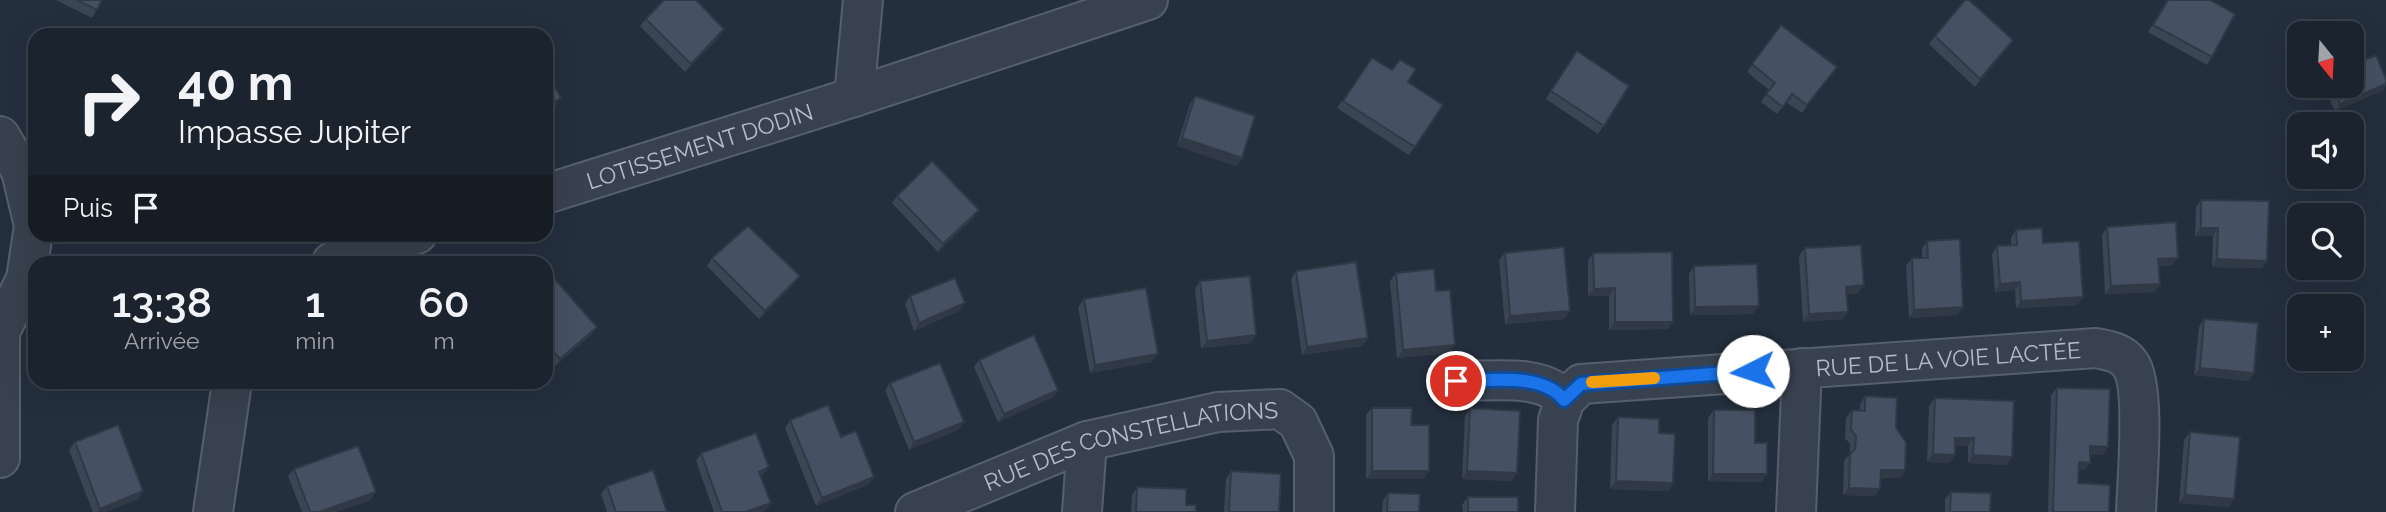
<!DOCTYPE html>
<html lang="fr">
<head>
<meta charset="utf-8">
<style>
  body { margin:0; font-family:Raleway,sans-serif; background:#242b36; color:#f1f3f6; height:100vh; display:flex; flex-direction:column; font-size:26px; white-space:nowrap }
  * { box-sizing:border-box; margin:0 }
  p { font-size:23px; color:#a0a4aa }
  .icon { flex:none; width:38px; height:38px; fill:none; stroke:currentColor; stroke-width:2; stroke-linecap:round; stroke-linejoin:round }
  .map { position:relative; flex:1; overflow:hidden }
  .side { position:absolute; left:28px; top:256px; width:525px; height:133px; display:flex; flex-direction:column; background:#1b232e; border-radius:21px; box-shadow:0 7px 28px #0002,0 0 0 2px #39404a }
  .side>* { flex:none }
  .banner { position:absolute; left:28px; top:28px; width:525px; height:214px; border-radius:21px; box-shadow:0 7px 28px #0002,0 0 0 2px #39404a; background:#1b232e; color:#f1f3f6; overflow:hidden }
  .needle { width:46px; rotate:162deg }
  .controls { position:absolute; left:2287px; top:21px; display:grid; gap:14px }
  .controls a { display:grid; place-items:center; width:77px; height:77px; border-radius:14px; background:#1b232e; box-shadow:0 7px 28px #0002,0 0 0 2px #39404a; font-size:35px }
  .pin { position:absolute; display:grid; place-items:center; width:60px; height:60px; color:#fff; margin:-30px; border:4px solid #fff; border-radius:50%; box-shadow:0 2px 7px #0007 }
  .me { position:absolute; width:77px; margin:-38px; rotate:266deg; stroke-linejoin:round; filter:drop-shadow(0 0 5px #0008) }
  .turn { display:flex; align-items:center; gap:24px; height:147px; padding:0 35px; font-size:32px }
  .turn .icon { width:91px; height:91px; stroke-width:2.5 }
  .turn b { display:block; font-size:49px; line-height:60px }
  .then { display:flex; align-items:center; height:66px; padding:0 35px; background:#0003; gap:14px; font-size:26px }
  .eta { display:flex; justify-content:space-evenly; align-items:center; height:119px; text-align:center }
  .eta b { font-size:42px; font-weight:600; line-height:49px }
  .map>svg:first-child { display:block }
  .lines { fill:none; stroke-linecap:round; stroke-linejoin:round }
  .street-casing { stroke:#565f6c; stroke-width:42 }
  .street { stroke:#38414e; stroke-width:38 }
  .wall { fill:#3b4654 }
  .shaded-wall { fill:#303945 }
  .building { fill:#455162; stroke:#303945; stroke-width:2 }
  .route-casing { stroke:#114b97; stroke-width:18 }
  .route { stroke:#1a73e8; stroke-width:12 }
  .slow { stroke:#f59e0b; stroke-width:12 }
  .labels { text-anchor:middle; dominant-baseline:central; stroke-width:5; stroke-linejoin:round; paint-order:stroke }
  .street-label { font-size:23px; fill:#b4bcc9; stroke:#1d2633 }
</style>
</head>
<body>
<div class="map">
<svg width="2386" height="512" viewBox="0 0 2386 512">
  <rect width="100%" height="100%" fill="#242f3e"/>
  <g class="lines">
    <defs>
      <g id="street">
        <polyline points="854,97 863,0"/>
        <polyline points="0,136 21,171 34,226 26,279 0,332 0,458"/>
        <path id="s1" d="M546,194L854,97L1148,0"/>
        <polyline points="332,262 417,234"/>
        <path d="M1456,381C1489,382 1543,372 1565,400"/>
        <polyline points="213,512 232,382"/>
        <path id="s2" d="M915,512L1087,441L1218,412L1280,409L1298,422L1314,456V512"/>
        <polyline points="1082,512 1087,441"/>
        <path id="s3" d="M1555,512L1558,420L1565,400L1581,384L2096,348C2110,351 2121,352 2130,364C2146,385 2137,482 2136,512"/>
        <polyline points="1796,512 1802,368"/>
      </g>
    </defs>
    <!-- street casing -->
    <use href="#street" class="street-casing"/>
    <!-- street -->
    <use href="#street" class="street"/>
  </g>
  <!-- wall -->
  <g class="wall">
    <polygon points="56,0 102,0 92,18"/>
    <polygon points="2167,0 2210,0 2212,57 2207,65 2148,32"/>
    <polygon points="646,19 719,37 685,72 640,26"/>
    <polygon points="1781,25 1837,67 1802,113 1786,102 1777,114 1761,102 1769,90 1747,72"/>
    <polygon points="1935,36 2013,40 1975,87 1929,44"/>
    <polygon points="1577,51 1629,86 1598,134 1546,99"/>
    <polygon points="1372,58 1443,105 1409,155 1337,108"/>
    <polygon points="2386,79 2386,85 2382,91 2335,111 2329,98 2334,90 2336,89 2335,86 2352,86"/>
    <polygon points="1195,96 1242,158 1236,166 1177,146 1190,104"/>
    <polygon points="897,196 979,210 973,218 938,252 892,203"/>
    <polygon points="2201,200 2267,261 2262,268 2212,267 2213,236 2195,236 2196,207"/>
    <polygon points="2107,227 2173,265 2159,266 2160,284 2155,292 2105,294 2102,235"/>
    <polygon points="2016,230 2043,243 2083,297 2077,305 2016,308 2015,290 1995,292 1992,254 1997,246 2011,245 2011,238"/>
    <polygon points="1927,241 1958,315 1909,318 1906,266 1912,258 1922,258 1922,248"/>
    <polygon points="1805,248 1858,293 1847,294 1848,312 1842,319 1803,322 1799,256"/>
    <polygon points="1505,253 1570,311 1564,319 1505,324 1499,260"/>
    <polygon points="1593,253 1673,322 1667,329 1609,330 1609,296 1588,296 1588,261"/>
    <polygon points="712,258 794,284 759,319 707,266"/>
    <polygon points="1694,266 1753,314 1690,315 1689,274"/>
    <polygon points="1296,271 1368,338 1362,346 1302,355 1291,279"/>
    <polygon points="1396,273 1436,291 1450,353 1397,358 1390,281"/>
    <polygon points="1200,281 1256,335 1251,343 1201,348 1195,289"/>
    <polygon points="546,282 591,335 554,367 546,357"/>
    <polygon points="910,296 959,311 914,331 905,304"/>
    <polygon points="1084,299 1152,362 1090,373 1078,307"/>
    <polygon points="2204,319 2254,373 2248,381 2194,375 2199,327"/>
    <polygon points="979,360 1058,390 1053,397 998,422 974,367"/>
    <polygon points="890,383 958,430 909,450 885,390"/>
    <polygon points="2057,388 2108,447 2102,455 2090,454 2090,463 2084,470 2079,470 2078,483 2109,512 2048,512 2051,395"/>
    <polygon points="1865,396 1896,428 1905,470 1900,478 1880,478 1880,489 1874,496 1843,495 1844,461 1850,454 1850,444 1845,438 1846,418 1852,410 1860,410 1860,404"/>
    <polygon points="1935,398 2007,465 1968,463 1968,446 1955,446 1955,455 1949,463 1927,462 1929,406"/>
    <polygon points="1372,408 1411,425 1424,479 1366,479 1366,415"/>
    <polygon points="1470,408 1512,481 1462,479 1465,416"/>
    <polygon points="1714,410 1755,443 1762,482 1708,481 1708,418"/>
    <polygon points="1618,417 1659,433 1673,483 1668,491 1610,489 1612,425"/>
    <polygon points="790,420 841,437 869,484 816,506 785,428"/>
    <polygon points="2190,432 2229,507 2179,503 2184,440"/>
    <polygon points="75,442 143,491 138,499 105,512 93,512 69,450"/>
    <polygon points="701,453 769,467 763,475 761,476 766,510 761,512 714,512 696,461"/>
    <polygon points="294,469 371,500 336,512 302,512 288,476"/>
    <polygon points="1231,471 1279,512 1224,512 1226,479"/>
    <polygon points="607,486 667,512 607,512 601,494"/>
    <polygon points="1137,487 1186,505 1196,512 1131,512 1132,495"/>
    <polygon points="1951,492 1990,512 1945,512 1945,499"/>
    <polygon points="1388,493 1419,512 1382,512 1383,501"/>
    <polygon points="1468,497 1518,512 1463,512 1462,505"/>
  </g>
  <!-- shaded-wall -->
  <g class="shaded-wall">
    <polygon points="724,29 719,37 685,72 691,64"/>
    <polygon points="2013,40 2008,48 1975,87 1980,79"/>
    <polygon points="2386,84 2382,91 2335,111 2340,104"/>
    <polygon points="561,98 556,106 546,111 546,107"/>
    <polygon points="1182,138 1242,158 1236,166 1177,146"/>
    <polygon points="979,210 973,218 938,252 943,244"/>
    <polygon points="2201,228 2218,228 2213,236 2195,236"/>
    <polygon points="2178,258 2173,265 2153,267 2158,259"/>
    <polygon points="2217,259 2267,261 2262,268 2212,267"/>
    <polygon points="800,276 794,284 759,319 765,311"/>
    <polygon points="2020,282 2015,290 1995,292 2000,284"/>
    <polygon points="2160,284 2155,292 2105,294 2111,286"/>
    <polygon points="1864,285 1858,293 1841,294 1846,287"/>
    <polygon points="1615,288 1609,296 1588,296 1594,289"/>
    <polygon points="2083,297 2077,305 2016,308 2021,301"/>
    <polygon points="965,303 959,311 914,331 919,323"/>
    <polygon points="1759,306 1753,314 1690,315 1695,307"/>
    <polygon points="1963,307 1958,315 1909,318 1914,310"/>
    <polygon points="1570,311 1564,319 1505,324 1510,316"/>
    <polygon points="1848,312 1842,319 1803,322 1809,314"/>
    <polygon points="1615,322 1673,322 1667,329 1609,330"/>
    <polygon points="597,327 591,335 554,367 560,359"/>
    <polygon points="1256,335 1251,343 1201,348 1207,341"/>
    <polygon points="1368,338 1362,346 1302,355 1307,347"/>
    <polygon points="1455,345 1450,353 1397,358 1403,350"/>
    <polygon points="1158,354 1152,362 1090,373 1095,365"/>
    <polygon points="2200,368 2254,373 2248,381 2194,375"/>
    <polygon points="1058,390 1053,397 998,422 1004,414"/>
    <polygon points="964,422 958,430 909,450 914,442"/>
    <polygon points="1955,438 1974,438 1968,446 1950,446"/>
    <polygon points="2090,446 2108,447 2102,455 2085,454"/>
    <polygon points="1933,454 1955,455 1949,463 1927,462"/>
    <polygon points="1973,455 2012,457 2007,465 1968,463"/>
    <polygon points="2079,462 2090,463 2084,470 2074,470"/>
    <polygon points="769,467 763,475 754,479 759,472"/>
    <polygon points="1881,470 1905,470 1900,478 1875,477"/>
    <polygon points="1372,471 1429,471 1424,479 1366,479"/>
    <polygon points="1467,471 1517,473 1512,481 1462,479"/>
    <polygon points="1713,474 1767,474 1762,482 1708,481"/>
    <polygon points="874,477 869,484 816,506 822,498"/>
    <polygon points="1616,481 1673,483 1668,491 1610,489"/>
    <polygon points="1849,488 1880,489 1874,496 1843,495"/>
    <polygon points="143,491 138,499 105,512 97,512 100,509"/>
    <polygon points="376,492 371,500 336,512 319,512"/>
    <polygon points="2185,495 2234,499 2229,507 2179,503"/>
    <polygon points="771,503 766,510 761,512 745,512"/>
  </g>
  <!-- building -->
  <g class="building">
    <polygon points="77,0 102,0 97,10"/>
    <polygon points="664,0 696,0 724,29 691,64 646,19"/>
    <polygon points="1965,0 1969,0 2013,40 1980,79 1935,36"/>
    <polygon points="2168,0 2210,0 2235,14 2212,57 2153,25"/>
    <polygon points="1781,25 1837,67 1807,105 1792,94 1783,107 1766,94 1775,83 1752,64"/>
    <polygon points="1577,51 1629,86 1604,126 1551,91"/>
    <polygon points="2376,55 2386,79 2386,84 2340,104 2334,90 2343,86 2352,86 2352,65"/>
    <polygon points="1372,58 1392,70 1400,60 1416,69 1408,82 1443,105 1415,147 1343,101"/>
    <polygon points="546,72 561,98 546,107"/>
    <polygon points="1195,96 1255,116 1242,158 1182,138"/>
    <polygon points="932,161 979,210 943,244 897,196"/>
    <polygon points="2201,200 2269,201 2267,261 2217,259 2218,228 2201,228"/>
    <polygon points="2176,222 2178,258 2158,259 2160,284 2111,286 2107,227"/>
    <polygon points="748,226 800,276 765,311 712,258"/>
    <polygon points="2042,228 2043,243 2079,241 2083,297 2021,301 2020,282 2000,284 1997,246 2017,245 2016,230"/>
    <polygon points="1960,239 1963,307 1914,310 1912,258 1928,258 1927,241"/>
    <polygon points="1861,245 1864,285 1846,287 1848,312 1809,314 1805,248"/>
    <polygon points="1564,247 1570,311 1510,316 1505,253"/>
    <polygon points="1672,252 1673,322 1615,322 1615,288 1594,289 1593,253"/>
    <polygon points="1356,262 1368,338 1307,347 1296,271"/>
    <polygon points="1757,264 1759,306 1695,307 1694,266"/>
    <polygon points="1434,269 1436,291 1450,290 1455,345 1403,350 1396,273"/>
    <polygon points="552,276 597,327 560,359 546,343 546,282"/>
    <polygon points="1250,276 1256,335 1207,341 1200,281"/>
    <polygon points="955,278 965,303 919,323 910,296"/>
    <polygon points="1146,288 1158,354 1095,365 1084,299"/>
    <polygon points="2204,319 2258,323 2254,373 2200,368"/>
    <polygon points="1034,335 1058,390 1004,414 979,360"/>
    <polygon points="940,363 964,422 914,442 890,383"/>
    <polygon points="2057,388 2110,389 2108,447 2090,446 2090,463 2079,462 2078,483 2110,485 2109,512 2053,512"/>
    <polygon points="1865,396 1897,398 1896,428 1906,442 1905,470 1881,470 1880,489 1849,488 1850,454 1855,449 1856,436 1851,430 1852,410 1865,411"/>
    <polygon points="1935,398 2014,401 2012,457 1973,455 1974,438 1955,438 1955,455 1933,454"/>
    <polygon points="828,405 841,437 856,431 874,477 822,498 790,420"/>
    <polygon points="1372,408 1412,408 1411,425 1429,425 1429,471 1372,471"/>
    <polygon points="1470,408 1520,411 1517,473 1467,471"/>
    <polygon points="1714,410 1755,410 1755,443 1767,443 1767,474 1713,474"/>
    <polygon points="1618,417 1659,419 1659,433 1675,434 1673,483 1616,481"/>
    <polygon points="118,425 143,491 100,509 75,442"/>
    <polygon points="2190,432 2240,437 2234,499 2185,495"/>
    <polygon points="756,433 769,467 759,472 771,503 745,512 722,512 701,453"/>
    <polygon points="358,446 376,492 319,512 310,512 294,469"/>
    <polygon points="653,470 667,512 616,512 607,486"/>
    <polygon points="1231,471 1281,474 1279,512 1229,512"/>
    <polygon points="1137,487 1186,489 1186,505 1196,505 1196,512 1136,512"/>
    <polygon points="1951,492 1991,493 1990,512 1950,512"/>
    <polygon points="1388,493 1420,494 1419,512 1387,512"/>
    <rect x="1468" y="497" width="50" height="15"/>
  </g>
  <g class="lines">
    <defs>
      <path id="route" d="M1456,381C1489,381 1543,372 1564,400L1581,384L1753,371"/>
    </defs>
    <!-- route casing -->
    <use href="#route" class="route-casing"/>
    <!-- route -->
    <use href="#route" class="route"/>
    <!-- slow -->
    <polyline class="slow" points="1592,382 1654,378"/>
  </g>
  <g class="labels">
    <!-- street labels -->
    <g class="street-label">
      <text stroke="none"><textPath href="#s1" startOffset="161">LOTISSEMENT DODIN</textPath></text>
      <text stroke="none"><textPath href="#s3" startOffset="504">RUE DE LA VOIE LACTÉE</textPath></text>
      <text stroke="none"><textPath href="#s2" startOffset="228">RUE DES CONSTELLATIONS</textPath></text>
    </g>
  </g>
</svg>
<div class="controls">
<a><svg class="needle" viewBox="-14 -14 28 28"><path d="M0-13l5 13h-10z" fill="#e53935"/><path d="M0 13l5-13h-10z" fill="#a0a4aa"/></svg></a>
<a><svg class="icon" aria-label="sound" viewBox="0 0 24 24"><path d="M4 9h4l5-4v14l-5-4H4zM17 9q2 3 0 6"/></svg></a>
<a><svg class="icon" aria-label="search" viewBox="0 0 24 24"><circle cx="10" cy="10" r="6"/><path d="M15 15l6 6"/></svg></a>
<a>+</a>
</div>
<div class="pin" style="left:1456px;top:381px;background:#d93025"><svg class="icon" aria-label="arrive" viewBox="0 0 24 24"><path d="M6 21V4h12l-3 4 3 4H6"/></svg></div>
<svg class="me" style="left:1753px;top:371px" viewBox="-20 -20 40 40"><circle r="19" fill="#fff"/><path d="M0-13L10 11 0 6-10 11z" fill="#1a73e8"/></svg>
<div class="banner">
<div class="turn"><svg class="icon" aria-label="right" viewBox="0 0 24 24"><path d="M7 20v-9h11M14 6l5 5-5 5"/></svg><div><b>40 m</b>Impasse Jupiter</div></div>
<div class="then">Puis<svg class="icon" aria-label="arrive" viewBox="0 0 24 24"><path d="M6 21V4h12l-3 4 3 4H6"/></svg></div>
</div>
<section class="side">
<div class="eta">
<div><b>13:38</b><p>Arrivée</p></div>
<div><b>1</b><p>min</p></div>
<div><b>60</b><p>m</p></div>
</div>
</section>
</div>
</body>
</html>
